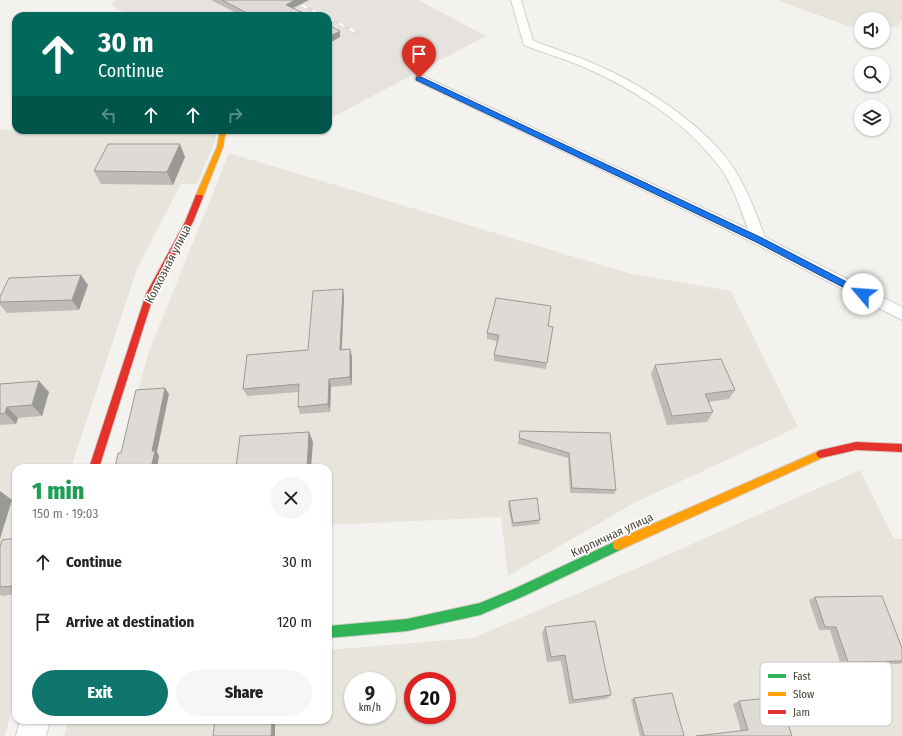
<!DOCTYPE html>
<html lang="en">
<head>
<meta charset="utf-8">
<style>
  body { margin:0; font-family:"Fira Sans Condensed",sans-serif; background:#f6f6f6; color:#222; height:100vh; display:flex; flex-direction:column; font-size:15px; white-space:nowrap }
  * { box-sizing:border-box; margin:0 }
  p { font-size:13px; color:#767676 }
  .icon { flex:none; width:22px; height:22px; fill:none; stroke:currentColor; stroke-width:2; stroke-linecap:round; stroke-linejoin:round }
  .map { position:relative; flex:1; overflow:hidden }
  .side { position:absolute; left:12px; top:464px; width:320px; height:260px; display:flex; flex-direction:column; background:#fff; border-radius:12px; box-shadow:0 1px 3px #0004 }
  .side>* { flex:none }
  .banner { position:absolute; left:12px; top:12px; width:320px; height:122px; border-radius:12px; box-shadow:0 1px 3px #0004; background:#00695c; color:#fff; overflow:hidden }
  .fabs { position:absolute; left:854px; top:12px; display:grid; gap:8px }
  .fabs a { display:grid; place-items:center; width:36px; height:36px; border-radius:50%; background:#fff; box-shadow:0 1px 3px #0004; font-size:20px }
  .speed { position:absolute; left:344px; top:672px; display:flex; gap:8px; font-size:20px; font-weight:700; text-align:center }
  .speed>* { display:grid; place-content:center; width:52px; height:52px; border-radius:50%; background:#fff; box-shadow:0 1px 3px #0004; line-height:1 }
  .speed small { font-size:10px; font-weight:400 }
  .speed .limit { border:6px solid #d22; background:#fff; color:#111 }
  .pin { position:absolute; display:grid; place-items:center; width:34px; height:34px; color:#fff; margin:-41px -17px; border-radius:50% 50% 50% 0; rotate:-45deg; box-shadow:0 0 4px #0007 }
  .pin .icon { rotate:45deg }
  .me { position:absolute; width:44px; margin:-22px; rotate:297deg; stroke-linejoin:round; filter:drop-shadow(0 0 3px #0008) }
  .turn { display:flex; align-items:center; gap:14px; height:84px; padding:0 20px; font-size:18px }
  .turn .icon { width:52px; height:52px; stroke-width:2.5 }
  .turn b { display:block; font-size:28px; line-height:34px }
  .lanes { display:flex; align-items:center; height:38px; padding:0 20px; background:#0003; justify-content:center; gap:20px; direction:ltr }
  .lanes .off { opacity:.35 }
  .round { display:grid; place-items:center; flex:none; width:42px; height:42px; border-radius:21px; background:#f6f6f6 }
  .headline { display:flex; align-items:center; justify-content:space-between; height:68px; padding:0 20px }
  h1 { font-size:24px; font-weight:800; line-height:30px; color:#1e9e55 }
  .cta { display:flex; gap:8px; margin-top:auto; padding:8px 20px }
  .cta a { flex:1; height:46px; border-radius:24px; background:#0f766e; color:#fff; font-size:16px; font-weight:800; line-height:46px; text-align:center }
  .cta a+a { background:#f6f6f6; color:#222 }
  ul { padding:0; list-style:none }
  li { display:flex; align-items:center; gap:12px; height:60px; padding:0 20px }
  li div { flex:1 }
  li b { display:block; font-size:15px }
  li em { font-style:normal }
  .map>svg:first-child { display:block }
  .residential { fill:#e7e4dc; fill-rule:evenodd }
  .industrial { fill:#e6e2de }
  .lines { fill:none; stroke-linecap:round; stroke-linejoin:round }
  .lane-casing { stroke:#d2d0cb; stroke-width:2 }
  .street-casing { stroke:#d2d0cb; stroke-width:2 }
  .fast-casing { stroke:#d3cfc5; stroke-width:2 }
  .slow-casing { stroke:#d3cfc5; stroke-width:2 }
  .jam-casing { stroke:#d3cfc5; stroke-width:2 }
  .lane { fill:#fdfdfc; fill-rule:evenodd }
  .street { fill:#fdfdfc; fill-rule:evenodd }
  .fast { fill:#30b455; fill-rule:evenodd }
  .slow { fill:#ff9f0a; fill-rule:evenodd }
  .jam { fill:#e5322d; fill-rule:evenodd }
  .rail-casing { stroke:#dbdbda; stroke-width:3 }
  .rail { stroke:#fff; stroke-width:2; stroke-dasharray:6; stroke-linecap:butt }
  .wall { fill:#bfbcb8 }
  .shaded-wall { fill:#9b9996 }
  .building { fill:#dedbd6; stroke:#9b9996 }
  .route { fill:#1a73e8; stroke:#114b97 }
  .labels { text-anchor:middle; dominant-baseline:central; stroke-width:3; stroke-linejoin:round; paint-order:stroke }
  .street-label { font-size:12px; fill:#4b4439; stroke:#fff }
  .key { fill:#fff; stroke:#c9c7c4; stroke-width:1 }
  .key-label { font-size:11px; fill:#4b4439 }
</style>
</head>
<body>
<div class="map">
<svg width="902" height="736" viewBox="0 0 902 736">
  <rect width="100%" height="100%" fill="#f4f2ee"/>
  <!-- residential -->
  <g class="residential">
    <polygon points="780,0 902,0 902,19 898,27 883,27 883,19 861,19 861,27 848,26 779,1"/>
    <polygon points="0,129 24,131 214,130 216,138 197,184 181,184 137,269 71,468 16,468 16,692 5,736 0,736"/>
    <polygon points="229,153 631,274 731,291 798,427 634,503 508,576 501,517 328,525 328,468 117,468 148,354"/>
    <path d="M860,470L894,539H902V736H64L68,720H328V650L473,638L628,572ZM353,681H387V715H353ZM413,681H447V715H413Z"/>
  </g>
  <!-- industrial -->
  <polygon class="industrial" points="115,0 418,0 486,36 329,119 328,16 130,16 111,5"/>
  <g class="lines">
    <defs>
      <path id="lane" d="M511,0H521L533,41C552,48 571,54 590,62C638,82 696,119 728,160C745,183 755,211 765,237L902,307V320L754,243L415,80L414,78L415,76H423L748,229C740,208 733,184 719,166C686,122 634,89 584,67C565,59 544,53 524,45Z"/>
      <polygon id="street" points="20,720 50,720 46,736 16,736"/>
      <polygon id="fast" points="618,540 622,541 623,545 622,549 524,596 480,615 407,631 328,638 328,626 407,619 480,603 516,588"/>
      <g id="slow">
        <polygon points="220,130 226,130 223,147 203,197 202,199 196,199 195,197 217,147"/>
        <polygon points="821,450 824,451 826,454 824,457 622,549 618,550 614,549 613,545 614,541"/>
      </g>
      <g id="jam">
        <polygon points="196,195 202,195 203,197 193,222 154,294 99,468 89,468 146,294 185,222"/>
        <polygon points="856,442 902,444 902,452 856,450 821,458 818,457 816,454 818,451 821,450"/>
      </g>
    </defs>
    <!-- lane casing -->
    <use href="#lane" class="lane-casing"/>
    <!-- street casing -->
    <use href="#street" class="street-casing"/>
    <!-- fast casing -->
    <use href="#fast" class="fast-casing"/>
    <!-- slow casing -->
    <use href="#slow" class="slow-casing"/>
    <!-- jam casing -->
    <use href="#jam" class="jam-casing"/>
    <!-- lane -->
    <use href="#lane" class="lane"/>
    <!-- street -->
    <use href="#street" class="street"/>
    <!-- fast -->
    <use href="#fast" class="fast"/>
    <!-- slow -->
    <use href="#slow" class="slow"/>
    <!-- jam -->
    <use href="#jam" class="jam"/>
    <defs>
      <g id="rail">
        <polyline points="291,0 324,16"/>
        <polyline points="328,18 358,33"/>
      </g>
    </defs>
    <!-- rail casing -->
    <use href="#rail" class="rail-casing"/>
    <!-- rail -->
    <use href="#rail" class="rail"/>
  </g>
  <!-- wall -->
  <g class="wall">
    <polygon points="211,0 309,0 293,8 309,16 242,16"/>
    <polygon points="185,157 173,185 101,184 94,171"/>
    <polygon points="88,285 79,310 7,313 0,305 0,297"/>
    <polygon points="343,289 344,298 342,350 350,349 352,357 352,385 331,387 330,412 300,414 298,407 299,392 247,396 243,389 308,350"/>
    <polygon points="548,326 547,363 546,369 494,361 494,355 497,341 487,339 487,333"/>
    <polygon points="655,365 735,390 729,399 708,402 713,412 707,422 667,425 651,374"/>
    <polygon points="0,384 49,392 42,416 18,418 16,424 0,425"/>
    <polygon points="520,431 610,433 616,490 614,494 570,493 568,458 518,444"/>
    <polygon points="509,501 540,520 539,524 512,527 508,505"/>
    <polygon points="16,538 16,594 2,596 0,595 0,547"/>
    <polygon points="815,597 902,661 902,663 899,664 841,665 830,630 819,630 809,600"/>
    <polygon points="545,627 611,695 606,699 569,704 561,661 547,662 542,633"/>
    <polygon points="634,698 684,736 640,736 631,700"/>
    <polygon points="739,701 792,736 741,731 733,704"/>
  </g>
  <!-- shaded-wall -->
  <g class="shaded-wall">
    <polygon points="295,0 309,0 287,11 286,5"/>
    <polygon points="340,31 340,37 328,44 328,37"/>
    <polygon points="180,144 185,157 173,185 167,172"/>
    <polygon points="81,275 88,285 79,310 72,300"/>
    <polygon points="343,289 344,298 341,358 340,350"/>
    <polygon points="350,349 352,357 352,385 350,377"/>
    <polygon points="329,379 331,387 330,412 328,404"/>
    <polygon points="39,381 49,392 42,416 32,405"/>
    <polygon points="165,388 169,394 157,452 159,456 157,468 151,468 152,451"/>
    <polygon points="7,407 18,418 16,424 5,413"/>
    <polygon points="309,432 313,442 311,468 307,468"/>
    <polygon points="0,491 12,500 0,539"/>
    <polygon points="272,720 275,720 275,736 271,736"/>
  </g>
  <!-- building -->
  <g class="building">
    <polygon points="222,0 295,0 286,5 310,16 253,16"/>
    <polygon points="328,25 340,31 328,37"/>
    <polygon points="108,144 180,144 167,172 94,171"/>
    <polygon points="81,275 72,300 0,302 0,297 9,278"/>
    <polygon points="343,289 340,350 350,349 350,377 329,379 328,404 298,407 299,384 243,389 247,355 308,350 313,291"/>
    <polygon points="496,298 551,306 548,326 553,327 547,363 494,355 499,335 487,333"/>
    <polygon points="721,359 735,390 705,394 713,412 672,416 655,365"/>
    <polygon points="39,381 32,405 7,407 5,413 0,414 0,384"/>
    <polygon points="165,388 152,451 155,451 151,468 115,468 118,453 121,453 136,390"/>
    <polygon points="520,431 610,433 616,490 572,488 569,453 519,438"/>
    <polygon points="309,432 307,468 236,468 240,436"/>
    <polygon points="537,498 540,520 513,523 509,501"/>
    <polygon points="16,538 16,586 0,587 0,547 2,540"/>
    <polygon points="882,596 902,648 902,661 848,662 836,627 825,627 815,597"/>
    <polygon points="595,621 611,695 573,700 565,655 551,657 545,627"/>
    <polygon points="672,693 684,736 644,736 634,698"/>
    <polygon points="779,697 792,736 696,736 748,730 739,701"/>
    <polygon points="215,720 272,720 271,736 213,736"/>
  </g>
  <!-- route -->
  <polygon class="route" points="416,77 421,77 762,238 866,292 867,294 863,297 860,296 756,242 416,80"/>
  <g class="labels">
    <!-- street labels -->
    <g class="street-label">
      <text transform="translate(168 264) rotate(-63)">Колхозная улица</text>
      <text transform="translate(612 535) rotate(-25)">Кирпичная улица</text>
    </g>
  </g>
  <!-- legend -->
  <rect x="760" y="662" width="132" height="64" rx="6" class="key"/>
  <rect x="768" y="674" width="18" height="4" fill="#30b455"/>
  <rect x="768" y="692" width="18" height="4" fill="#ff9f0a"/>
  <rect x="768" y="710" width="18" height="4" fill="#e5322d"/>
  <g class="key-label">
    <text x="793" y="680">Fast</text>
    <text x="793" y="698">Slow</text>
    <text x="793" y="716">Jam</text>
  </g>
</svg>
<div class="fabs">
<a><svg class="icon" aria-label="sound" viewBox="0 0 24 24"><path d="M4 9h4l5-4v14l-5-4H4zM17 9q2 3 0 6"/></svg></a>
<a><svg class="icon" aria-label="search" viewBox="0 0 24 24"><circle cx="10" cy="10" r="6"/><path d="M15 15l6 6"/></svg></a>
<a><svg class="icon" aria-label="layers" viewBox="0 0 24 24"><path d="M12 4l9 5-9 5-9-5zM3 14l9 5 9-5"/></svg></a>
</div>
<div class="speed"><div>9<small>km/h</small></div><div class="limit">20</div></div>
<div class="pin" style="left:419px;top:78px;background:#d93025"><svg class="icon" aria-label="arrive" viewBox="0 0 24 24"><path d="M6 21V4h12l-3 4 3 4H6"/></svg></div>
<svg class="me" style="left:863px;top:294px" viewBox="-20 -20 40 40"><circle r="19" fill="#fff"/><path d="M0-13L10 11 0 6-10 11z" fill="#1a73e8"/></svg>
<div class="banner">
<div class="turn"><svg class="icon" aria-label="ahead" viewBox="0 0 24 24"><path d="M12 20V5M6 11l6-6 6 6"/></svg><div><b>30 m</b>Continue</div></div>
<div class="lanes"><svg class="icon off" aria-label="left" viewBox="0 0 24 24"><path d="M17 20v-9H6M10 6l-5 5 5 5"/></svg><svg class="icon" aria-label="ahead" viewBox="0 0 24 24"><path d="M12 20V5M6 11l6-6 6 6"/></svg><svg class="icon" aria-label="ahead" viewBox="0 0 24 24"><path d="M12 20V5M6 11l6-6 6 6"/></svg><svg class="icon off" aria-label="right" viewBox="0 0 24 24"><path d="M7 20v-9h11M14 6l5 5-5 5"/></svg></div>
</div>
<section class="side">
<div class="headline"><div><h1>1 min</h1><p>150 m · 19:03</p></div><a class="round"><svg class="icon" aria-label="close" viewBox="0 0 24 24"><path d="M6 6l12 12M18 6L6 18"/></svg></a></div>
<ul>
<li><svg class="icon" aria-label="ahead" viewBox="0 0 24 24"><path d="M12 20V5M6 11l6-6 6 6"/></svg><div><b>Continue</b></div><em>30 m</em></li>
<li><svg class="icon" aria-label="arrive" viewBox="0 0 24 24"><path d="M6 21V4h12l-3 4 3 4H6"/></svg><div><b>Arrive at destination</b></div><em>120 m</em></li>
</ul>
<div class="cta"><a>Exit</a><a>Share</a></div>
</section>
</div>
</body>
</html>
